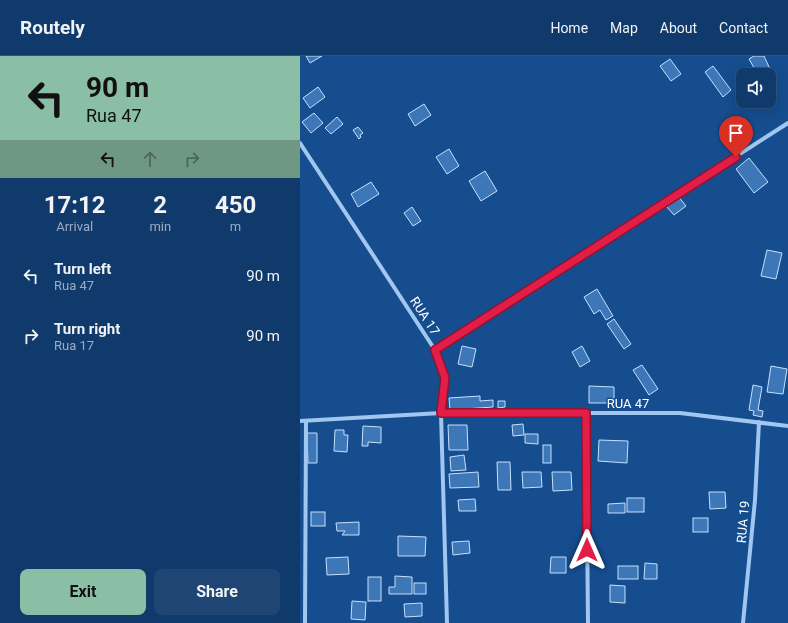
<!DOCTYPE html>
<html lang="en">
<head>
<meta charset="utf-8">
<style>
  body { margin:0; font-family:Roboto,sans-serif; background:#1e4573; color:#f1f3f6; height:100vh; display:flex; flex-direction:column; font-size:15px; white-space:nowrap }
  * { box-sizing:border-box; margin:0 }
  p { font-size:13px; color:#9cadc1 }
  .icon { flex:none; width:22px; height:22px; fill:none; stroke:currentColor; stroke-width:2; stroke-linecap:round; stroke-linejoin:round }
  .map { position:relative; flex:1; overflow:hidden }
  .panel { display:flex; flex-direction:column; background:#103a6b; width:300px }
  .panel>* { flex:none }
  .banner { background:#8abfa5; color:#111; overflow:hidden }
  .controls { position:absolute; left:436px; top:12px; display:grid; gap:8px }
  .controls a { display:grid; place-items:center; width:40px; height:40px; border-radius:8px; background:#103a6b; box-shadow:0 4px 16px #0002,0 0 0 1px #30547e; font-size:20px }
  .pin { position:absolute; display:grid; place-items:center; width:34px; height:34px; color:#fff; margin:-41px -17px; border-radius:50% 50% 50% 0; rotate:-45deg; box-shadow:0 0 4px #0007 }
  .pin .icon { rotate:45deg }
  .me { position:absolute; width:44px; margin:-22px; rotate:0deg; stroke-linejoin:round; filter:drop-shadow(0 0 3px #0008) }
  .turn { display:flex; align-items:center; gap:14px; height:84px; padding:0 20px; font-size:18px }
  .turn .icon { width:52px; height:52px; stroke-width:2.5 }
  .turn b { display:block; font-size:28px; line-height:34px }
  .lanes { display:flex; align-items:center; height:38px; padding:0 20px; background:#0003; justify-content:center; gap:20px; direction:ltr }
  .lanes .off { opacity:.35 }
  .eta { display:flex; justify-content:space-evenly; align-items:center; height:68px; text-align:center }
  .eta b { font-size:24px; font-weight:700; line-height:28px }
  .primary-button { display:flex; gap:8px; margin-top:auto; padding:8px 20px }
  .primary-button a { flex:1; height:46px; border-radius:8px; background:#8abfa5; color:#111; font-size:16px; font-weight:700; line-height:46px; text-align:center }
  .primary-button a+a { background:#1e4573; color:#f1f3f6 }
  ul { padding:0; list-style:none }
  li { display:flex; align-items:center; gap:12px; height:60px; padding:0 20px }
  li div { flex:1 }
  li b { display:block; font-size:15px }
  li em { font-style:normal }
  header { display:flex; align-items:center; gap:24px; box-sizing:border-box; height:56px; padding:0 20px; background:#103a6b; border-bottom:1px solid #30547e }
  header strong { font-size:19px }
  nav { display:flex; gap:22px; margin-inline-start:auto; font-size:14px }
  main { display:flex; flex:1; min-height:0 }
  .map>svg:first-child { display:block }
  .building { fill:#3d77b8; stroke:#c7e0fc }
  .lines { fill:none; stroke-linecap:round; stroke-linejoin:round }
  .street { stroke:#a1c6f0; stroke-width:4 }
  .route-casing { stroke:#92132f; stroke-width:10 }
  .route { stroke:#e11d48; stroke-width:7 }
  .labels { text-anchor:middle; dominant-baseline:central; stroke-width:3; stroke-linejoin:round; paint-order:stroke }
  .street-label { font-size:13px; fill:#fff; stroke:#154d8f }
</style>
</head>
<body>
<header>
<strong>Routely</strong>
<nav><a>Home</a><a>Map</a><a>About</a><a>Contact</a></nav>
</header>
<main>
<section class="panel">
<div class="banner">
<div class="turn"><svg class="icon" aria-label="left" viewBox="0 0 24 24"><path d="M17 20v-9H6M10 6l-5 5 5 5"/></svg><div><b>90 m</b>Rua 47</div></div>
<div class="lanes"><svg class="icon" aria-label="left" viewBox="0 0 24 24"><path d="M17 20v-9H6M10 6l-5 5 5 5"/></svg><svg class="icon off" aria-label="ahead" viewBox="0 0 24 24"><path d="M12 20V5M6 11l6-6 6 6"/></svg><svg class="icon off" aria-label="right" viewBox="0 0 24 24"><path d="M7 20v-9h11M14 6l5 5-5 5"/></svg></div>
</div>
<div class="eta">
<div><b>17:12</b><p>Arrival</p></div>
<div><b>2</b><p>min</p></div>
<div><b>450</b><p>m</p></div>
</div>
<ul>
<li><svg class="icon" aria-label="left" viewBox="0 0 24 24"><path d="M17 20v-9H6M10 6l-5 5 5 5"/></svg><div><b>Turn left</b><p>Rua 47</p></div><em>90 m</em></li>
<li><svg class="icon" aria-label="right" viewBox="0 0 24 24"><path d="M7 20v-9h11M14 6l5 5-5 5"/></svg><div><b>Turn right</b><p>Rua 17</p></div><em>90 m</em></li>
</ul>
<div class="primary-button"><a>Exit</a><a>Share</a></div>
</section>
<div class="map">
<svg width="488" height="567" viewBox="0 0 488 567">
  <rect width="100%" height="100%" fill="#154d8f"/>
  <!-- building -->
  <g class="building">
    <polygon points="6,0 22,0 10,7"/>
    <polygon points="454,0 464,0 470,13 458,19 449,3"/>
    <polygon points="370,3 381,18 371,25 360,10"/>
    <polygon points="413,10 431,34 423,41 405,16"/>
    <polygon points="18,31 25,41 10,52 3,42"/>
    <polygon points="124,48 131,59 115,70 108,58"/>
    <polygon points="14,57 23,67 11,77 2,66"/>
    <polygon points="37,61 43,68 31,78 25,72"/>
    <polygon points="58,71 63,77 60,79 61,81 59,83 53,74"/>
    <polygon points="149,93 159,110 147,118 136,101"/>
    <polygon points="449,102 468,126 454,137 436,113"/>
    <polygon points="185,115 197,135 181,145 169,125"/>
    <polygon points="71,126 79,138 58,151 51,138"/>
    <polygon points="378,140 386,150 374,159 366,150"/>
    <polygon points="112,151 121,165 113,170 104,157"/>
    <polygon points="467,194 482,197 476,223 461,220"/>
    <polygon points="297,233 313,260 306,264 300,254 294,258 284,241"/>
    <polygon points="314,263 331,288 324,293 307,268"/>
    <polygon points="162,290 176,293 172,311 158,308"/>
    <polygon points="282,290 290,305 280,311 272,296"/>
    <polygon points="342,309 358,333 349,339 333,314"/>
    <polygon points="471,310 487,313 483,338 467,336"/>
    <polygon points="453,329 462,331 458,354 463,355 462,361 453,359 454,355 449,354"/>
    <polygon points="289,330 314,331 314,347 289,347"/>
    <polygon points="180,340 180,345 193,344 193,351 150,354 149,342"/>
    <polygon points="198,345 205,345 205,351 198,352"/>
    <polygon points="223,368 224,379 213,380 212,369"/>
    <polygon points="148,369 167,369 168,394 149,394"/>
    <polygon points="63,370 81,371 81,387 68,386 68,390 62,390"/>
    <polygon points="35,374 44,374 44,379 48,379 47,396 34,395"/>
    <polygon points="7,377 17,377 17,407 8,407"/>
    <polygon points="225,378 238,378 238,388 225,387"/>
    <polygon points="299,384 328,385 327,407 298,405"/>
    <rect x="243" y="389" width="8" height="18"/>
    <polygon points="164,399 166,414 151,415 150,401"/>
    <polygon points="197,406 210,406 211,434 198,434"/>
    <polygon points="178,416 179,431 150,432 149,418"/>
    <polygon points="222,416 241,416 242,431 223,432"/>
    <polygon points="252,416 271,416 272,434 253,435"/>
    <polygon points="409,436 425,436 426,452 410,453"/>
    <rect x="327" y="442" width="17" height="14"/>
    <polygon points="175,443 176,455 159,455 158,444"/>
    <polygon points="325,447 325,457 308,457 308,448"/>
    <rect x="11" y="456" width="14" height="14"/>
    <rect x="393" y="462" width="15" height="14"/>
    <polygon points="59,466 59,479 42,479 45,475 37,475 36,467"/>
    <polygon points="98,480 126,481 125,500 98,500"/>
    <polygon points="169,485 170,497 153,499 152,486"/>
    <polygon points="48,501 49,518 27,519 26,502"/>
    <polygon points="251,501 266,501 266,517 250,517"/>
    <polygon points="345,507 357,508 357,523 344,523"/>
    <rect x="318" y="510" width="20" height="13"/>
    <polygon points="95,520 112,521 112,538 89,538 89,531 95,531"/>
    <rect x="68" y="521" width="13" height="24"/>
    <rect x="114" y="527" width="12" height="11"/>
    <polygon points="310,529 325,530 325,547 310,546"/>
    <polygon points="52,545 66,546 65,564 51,563"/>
    <polygon points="122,547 122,560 105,561 104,548"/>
  </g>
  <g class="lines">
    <!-- street -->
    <g class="street">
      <polyline points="0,87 135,294 145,322 141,357 147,567"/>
      <polyline points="135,294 488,67"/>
      <polyline points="286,357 288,567"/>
      <polyline points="0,365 141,357 380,357 488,370"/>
      <polyline points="5,567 6,365"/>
      <polyline points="443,567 455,444 459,366"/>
    </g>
  </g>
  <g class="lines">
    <defs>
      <polyline id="route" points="287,494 286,357 141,357 145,322 135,294 436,101"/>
    </defs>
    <!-- route casing -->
    <use href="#route" class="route-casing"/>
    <!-- route -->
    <use href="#route" class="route"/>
  </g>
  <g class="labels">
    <!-- street labels -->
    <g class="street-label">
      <text transform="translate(125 260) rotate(57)">RUA 17</text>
      <text x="328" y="347">RUA 47</text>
      <text transform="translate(443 466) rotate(-85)">RUA 19</text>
    </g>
  </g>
</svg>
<div class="controls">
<a><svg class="icon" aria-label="sound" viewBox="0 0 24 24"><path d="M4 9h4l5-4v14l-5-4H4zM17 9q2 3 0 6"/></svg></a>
</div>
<div class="pin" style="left:436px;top:101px;background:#d93025"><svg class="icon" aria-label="arrive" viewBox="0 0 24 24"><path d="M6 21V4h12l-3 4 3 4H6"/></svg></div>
<svg class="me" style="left:287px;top:494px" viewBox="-20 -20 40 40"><path d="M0-17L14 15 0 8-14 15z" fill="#e11d48" stroke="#fff" stroke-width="4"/></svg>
</div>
</main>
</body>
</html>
